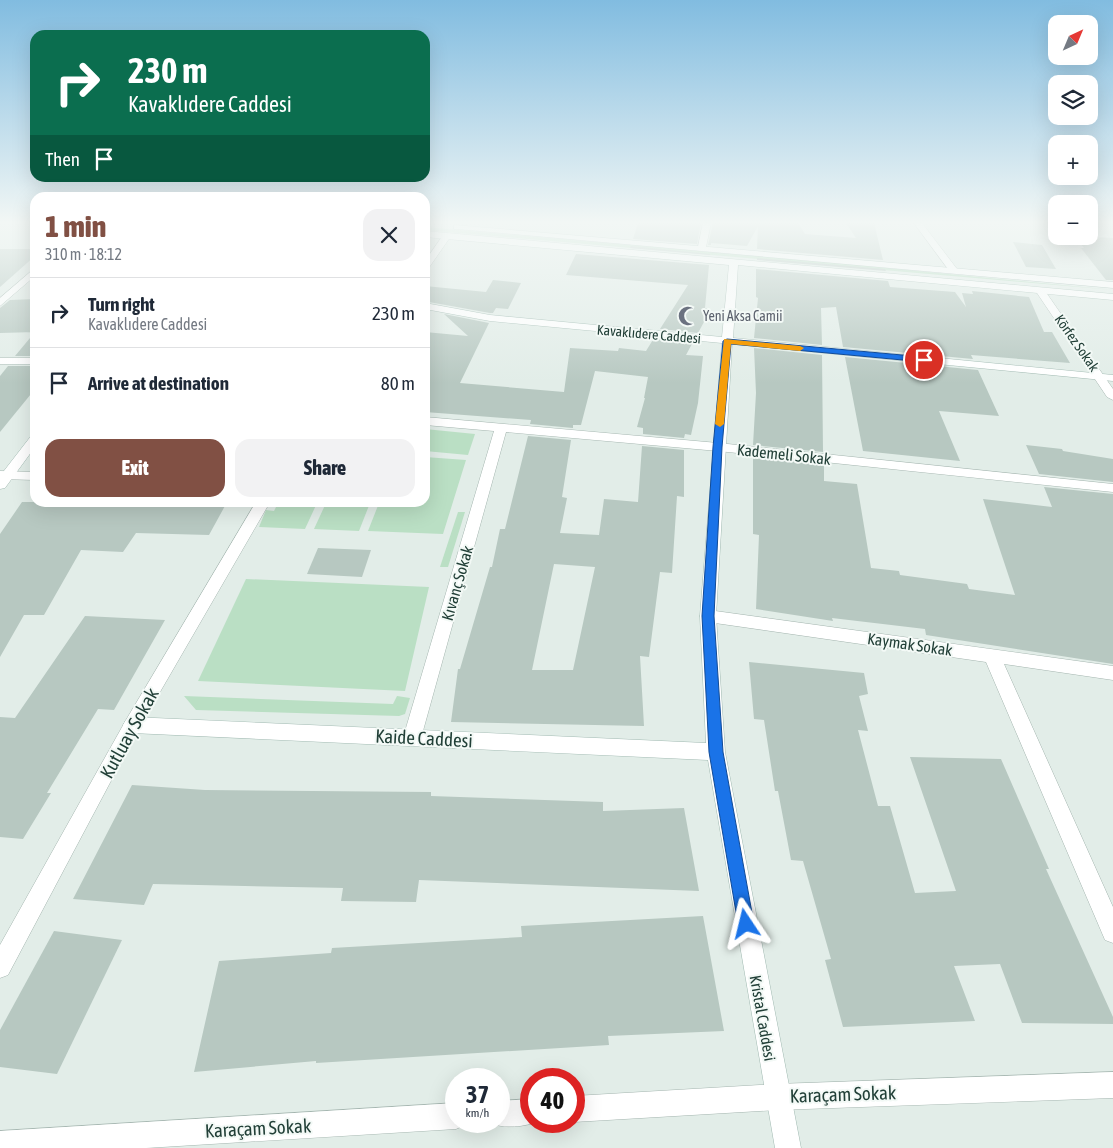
<!DOCTYPE html>
<html lang="en">
<head>
<meta charset="utf-8">
<style>
  body { margin:0; font-family:"Asap Condensed",sans-serif; background:#f2f2f3; color:#1f2937; height:100vh; display:flex; flex-direction:column; font-size:19px; white-space:nowrap }
  * { box-sizing:border-box; margin:0 }
  p { font-size:16px; color:#747a83 }
  .icon { flex:none; width:28px; height:28px; fill:none; stroke:currentColor; stroke-width:2; stroke-linecap:round; stroke-linejoin:round }
  .map { position:relative; flex:1; overflow:hidden }
  .side { position:absolute; left:30px; top:192px; width:400px; height:315px; display:flex; flex-direction:column; background:#fff; border-radius:15px; box-shadow:0 5px 20px #0002 }
  .side>* { flex:none }
  .banner { position:absolute; left:30px; top:30px; width:400px; height:152px; border-radius:15px; box-shadow:0 5px 20px #0002; background:#0b6e4f; color:#fff; overflow:hidden }
  .needle { width:32px; rotate:44deg }
  .buttons { position:absolute; left:1048px; top:15px; display:grid; gap:10px }
  .buttons a { display:grid; place-items:center; width:50px; height:50px; border-radius:10px; background:#fff; box-shadow:0 5px 20px #0002; font-size:25px }
  .speed { position:absolute; left:445px; top:1068px; display:flex; gap:10px; font-size:25px; font-weight:700; text-align:center }
  .speed>* { display:grid; place-content:center; width:65px; height:65px; border-radius:50%; background:#fff; box-shadow:0 5px 20px #0002; line-height:1 }
  .speed small { font-size:12px; font-weight:400 }
  .speed .limit { border:8px solid #d22; background:#fff; color:#111 }
  .pin { position:absolute; display:grid; place-items:center; width:42px; height:42px; color:#fff; margin:-21px; border:2px solid #fff; border-radius:50%; box-shadow:0 1px 5px #0007 }
  .me { position:absolute; width:55px; margin:-28px; rotate:350deg; stroke-linejoin:round; filter:drop-shadow(0 0 4px #0008) }
  .turn { display:flex; align-items:center; gap:18px; height:105px; padding:0 15px; font-size:22px }
  .turn .icon { width:65px; height:65px; stroke-width:2.5 }
  .turn b { display:block; font-size:35px; line-height:42px }
  .then { display:flex; align-items:center; height:48px; padding:0 15px; background:#0003; gap:10px; font-size:19px }
  .round { display:grid; place-items:center; flex:none; width:52px; height:52px; border-radius:15px; background:#f2f2f3 }
  .summary { display:flex; align-items:center; justify-content:space-between; height:85px; padding:0 15px }
  h1 { font-size:30px; font-weight:800; line-height:38px; color:#815044 }
  .cta { display:flex; gap:10px; margin-top:auto; padding:10px 15px }
  .cta a { flex:1; height:58px; border-radius:15px; background:#815044; color:#fff; font-size:20px; font-weight:800; line-height:58px; text-align:center }
  .cta a+a { background:#f2f2f3; color:#1f2937 }
  ul { padding:0; list-style:none }
  li { display:flex; align-items:center; gap:15px; height:70px; padding:0 15px; border-top:1px solid #e0e1e3 }
  li div { flex:1 }
  li b { display:block; font-size:19px }
  li em { font-style:normal }
  .map>svg:first-child { display:block }
  .green { fill:#badfc4 }
  .building { fill:#b7c8c1; fill-rule:evenodd }
  .lines { fill:none; stroke-linecap:round; stroke-linejoin:round }
  .street-casing { stroke:#a4b5af; stroke-width:1 }
  .secondary-casing { stroke:#a0b9b1; stroke-width:1 }
  .street { fill:#fff; fill-rule:evenodd }
  .secondary { fill:#fff; fill-rule:evenodd }
  .route { fill:#1a73e8; stroke:#114b97 }
  .slow { fill:#f59e0b }
  .labels { text-anchor:middle; dominant-baseline:central; stroke-width:4; stroke-linejoin:round; paint-order:stroke }
  .far-worship-label { font-size:14px; fill:#5b616d; stroke:#f3f9f6; text-anchor:start }
  .far-street-label { font-size:14px; fill:#213f37; stroke:#f3f9f6 }
  .street-label { font-size:16px; fill:#213f37; stroke:#f3f9f6 }
  .near-street-label { font-size:19px; fill:#213f37; stroke:#f3f9f6 }
</style>
</head>
<body>
<div class="map">
<svg width="1113" height="1148" viewBox="0 0 1113 1148">
  <rect width="100%" height="100%" fill="#e2ede8"/>
  <!-- green -->
  <g class="green">
    <polygon points="425,227 847,264 1113,290 425,230"/>
    <polygon points="425,429 475,434 468,455 425,451"/>
    <polygon points="425,457 466,460 443,534 368,531 379,503 425,502"/>
    <polygon points="278,503 278,502 317,503 305,529 259,527 266,510 274,511"/>
    <polygon points="326,503 326,502 370,503 359,531 314,529"/>
    <polygon points="458,512 465,512 448,567 440,567"/>
    <polygon points="246,579 429,587 405,691 198,681"/>
    <polygon points="184,696 393,704 397,696 410,698 405,714 399,716 196,710"/>
  </g>
  <!-- building -->
  <g class="building">
    <polygon points="638,223 701,223 697,244 633,239"/>
    <polygon points="713,223 798,223 805,234 856,238 846,223 874,223 883,260 757,249 758,226 747,246 711,243 711,245 708,245"/>
    <polygon points="1075,236 1113,238 1113,280 1106,280 1081,248 1084,248"/>
    <polygon points="1013,242 1042,245 1056,269 1026,267"/>
    <polygon points="631,246 710,254 710,255 630,248"/>
    <polygon points="0,249 35,249 35,256 0,287"/>
    <polygon points="576,254 709,265 705,308 711,309 698,333 660,329 688,285 566,275"/>
    <polygon points="757,258 885,269 886,271 757,260"/>
    <polygon points="756,269 888,281 890,287 955,292 966,307 962,293 973,294 972,291 1029,297 1044,332 1052,332 1070,363 971,355 973,359 843,347 836,307 821,308 822,345 754,338 758,298 756,297"/>
    <polygon points="493,280 521,283 508,309 496,308 493,313 490,313 429,302 425,298 425,286 486,292"/>
    <polygon points="35,299 35,356 15,356 35,332 0,333 0,308 10,300"/>
    <polygon points="444,314 489,323 460,383 564,392 570,348 618,351 619,348 646,351 654,338 693,342 686,355 703,356 698,403 691,435 685,434 684,438 643,434 643,428 637,427 645,398 644,398 648,377 595,371 581,425 573,425 573,428 530,424 531,420 425,412 425,332 468,336"/>
    <polygon points="754,348 822,355 823,452 753,445 756,393"/>
    <polygon points="845,357 978,370 999,416 939,411 960,461 863,451"/>
    <polygon points="8,366 35,366 35,389 0,432 0,376"/>
    <path d="M528,436L571,440L562,497L567,498L560,533L599,535L604,499L638,502L642,446L684,450V497L677,496L672,573L660,572L649,657L640,656L644,726L451,722L458,669H460L490,567H492L500,529H505ZM554,564L595,567L573,670H532Z"/>
    <polygon points="1026,445 1062,449 1063,451 1113,459 1113,482 1039,474"/>
    <polygon points="753,456 824,464 824,481 857,484 871,568 899,571 900,575 967,584 969,589 1015,595 983,499 1052,507 1044,487 1113,494 1113,664 926,635 925,629 832,618 833,621 756,609 759,535 753,534"/>
    <polygon points="22,502 188,502 226,504 209,535 136,533 123,552 81,550 44,615 24,615 0,657 0,534"/>
    <polygon points="318,548 371,550 362,577 307,574"/>
    <polygon points="85,616 165,620 114,710 98,709 47,793 51,793 23,839 0,837 0,717 15,718"/>
    <polygon points="749,662 864,673 868,694 859,696 868,731 858,730 878,806 890,806 915,893 956,891 910,757 1001,759 1049,869 1046,869 1113,1017 1113,1024 1022,1023 1000,964 954,966 975,1021 843,1027 825,960 831,959 803,861 791,860 778,791 775,791 764,720 754,719"/>
    <polygon points="132,785 205,790 431,792 431,796 603,802 603,811 684,808 699,891 419,880 416,902 341,901 343,888 153,884 144,905 73,899"/>
    <polygon points="703,916 724,1031 608,1036 609,1045 316,1063 316,1061 194,1072 219,961 331,953 332,948 522,937 521,926"/>
    <polygon points="54,931 122,940 57,1074 0,1067 0,1030"/>
  </g>
  <g class="lines">
    <defs>
      <g id="street">
        <polygon points="703,223 711,223 706,247 702,250 698,247"/>
        <polygon points="914,223 922,223 957,269 957,273 951,273"/>
        <polygon points="444,234 451,236 428,269 425,270 425,261"/>
        <polygon points="35,268 35,276 0,306 0,298"/>
        <polygon points="1037,288 1043,288 1113,389 1113,400 1107,397 1035,290"/>
        <rect x="0" y="358" width="35" height="6"/>
        <polygon points="425,417 718,443 1113,484 1113,492 718,451 506,432 421,738 418,744 412,746 406,744 403,738 494,431 425,425"/>
        <polygon points="0,471 35,472 35,480 0,479"/>
        <polygon points="256,502 270,502 138,730 8,975 0,978 0,945 126,720"/>
        <polygon points="708,610 1113,666 1113,680 1004,664 1113,907 1113,943 1105,940 986,662 708,622 702,620 700,616 702,612"/>
        <polygon points="1113,1072 1113,1098 777,1110 574,1122 573,1121 574,1096 777,1084"/>
        <path d="M531,1099V1121H539C525,1127 504,1129 490,1123L489,1121H499V1101Z"/>
        <polygon points="456,1103 456,1121 467,1121 465,1125 456,1129 146,1148 0,1148 0,1131"/>
      </g>
      <g id="secondary">
        <polygon points="454,225 1113,282 1113,288 457,229 454,229"/>
        <polygon points="425,231 1113,294 1113,300 738,265 733,338 1113,375 1113,381 732,344 716,616 725,752 801,1148 775,1148 708,760 132,733 126,730 123,725 126,720 132,717 706,743 700,616 722,343 490,321 425,309 425,303 490,315 722,337 729,265 425,237"/>
        <polygon points="35,435 35,447 5,488 0,489 0,476 31,436"/>
      </g>
    </defs>
    <!-- street casing -->
    <use href="#street" class="street-casing"/>
    <!-- secondary casing -->
    <use href="#secondary" class="secondary-casing"/>
    <!-- street -->
    <use href="#street" class="street"/>
    <!-- secondary -->
    <use href="#secondary" class="secondary"/>
  </g>
  <!-- sky -->
  <linearGradient id="sky" x2="0" y2="1"><stop stop-color="#81bce0"/><stop offset="0.58" stop-color="#f2f7f5"/><stop offset="1" stop-color="#f2f7f5" stop-opacity="0"/></linearGradient>
  <rect width="1113" height="383" fill="url(#sky)"/>
  <!-- route -->
  <polygon class="route" points="727,339 924,357 928,360 924,362 731,344 722,447 714,616 723,752 754,924 752,930 746,933 740,930 738,924 709,752 702,616 713,447 723,341"/>
  <!-- slow -->
  <polygon class="slow" points="724,339 800,346 804,348 800,351 731,344 724,424 720,427 715,424"/>
  <!-- icons -->
  <defs>
    <symbol id="mosque-bare" viewBox="-9 -9 18 18"><path d="M3.5-4.9A6 6 0 1 0 3.5 4.9A5 5 0 1 1 3.5-4.9Z" fill="#6b7280" stroke="#f3f9f6" stroke-width="2.5" paint-order="stroke"/></symbol>
  </defs>
  <g fill-rule="evenodd">
    <use href="#mosque-bare" x="674" y="302" width="28" height="28"/>
  </g>
  <g class="labels">
    <!-- far-worship labels -->
    <g class="far-worship-label">
      <text x="703" y="316">Yeni Aksa Camii</text>
    </g>
    <!-- far-street labels -->
    <g class="far-street-label">
      <text transform="translate(649 334) rotate(5)">Kavaklıdere Caddesi</text>
      <text transform="translate(1077 343) rotate(55)">Körfez Sokak</text>
    </g>
    <!-- street labels -->
    <g class="street-label">
      <text transform="translate(784 454) rotate(6)">Kademeli Sokak</text>
      <text transform="translate(457 583) rotate(-74)">Kıvanç Sokak</text>
      <text transform="translate(910 644) rotate(8)">Kaymak Sokak</text>
      <text transform="translate(763 1018) rotate(80)">Kristal Caddesi</text>
    </g>
    <!-- near-street labels -->
    <g class="near-street-label">
      <text transform="translate(129 733) rotate(-61)">Kutluay Sokak</text>
      <text transform="translate(424 738) rotate(3)">Kaide Caddesi</text>
      <text transform="translate(843 1094) rotate(-2)">Karaçam Sokak</text>
      <text transform="translate(258 1128) rotate(-3)">Karaçam Sokak</text>
    </g>
  </g>
</svg>
<div class="buttons">
<a><svg class="needle" viewBox="-14 -14 28 28"><path d="M0-13l5 13h-10z" fill="#e53935"/><path d="M0 13l5-13h-10z" fill="#747a83"/></svg></a>
<a><svg class="icon" aria-label="layers" viewBox="0 0 24 24"><path d="M12 4l9 5-9 5-9-5zM3 14l9 5 9-5"/></svg></a>
<a>+</a>
<a>−</a>
</div>
<div class="speed"><div>37<small>km/h</small></div><div class="limit">40</div></div>
<div class="pin" style="left:924px;top:360px;background:#d93025"><svg class="icon" aria-label="arrive" viewBox="0 0 24 24"><path d="M6 21V4h12l-3 4 3 4H6"/></svg></div>
<svg class="me" style="left:746px;top:924px" viewBox="-20 -20 40 40"><path d="M0-17L14 15 0 8-14 15z" fill="#1a73e8" stroke="#fff" stroke-width="4"/></svg>
<div class="banner">
<div class="turn"><svg class="icon" aria-label="right" viewBox="0 0 24 24"><path d="M7 20v-9h11M14 6l5 5-5 5"/></svg><div><b>230 m</b>Kavaklıdere Caddesi</div></div>
<div class="then">Then<svg class="icon" aria-label="arrive" viewBox="0 0 24 24"><path d="M6 21V4h12l-3 4 3 4H6"/></svg></div>
</div>
<section class="side">
<div class="summary"><div><h1>1 min</h1><p>310 m · 18:12</p></div><a class="round"><svg class="icon" aria-label="close" viewBox="0 0 24 24"><path d="M6 6l12 12M18 6L6 18"/></svg></a></div>
<ul>
<li><svg class="icon" aria-label="right" viewBox="0 0 24 24"><path d="M7 20v-9h11M14 6l5 5-5 5"/></svg><div><b>Turn right</b><p>Kavaklıdere Caddesi</p></div><em>230 m</em></li>
<li><svg class="icon" aria-label="arrive" viewBox="0 0 24 24"><path d="M6 21V4h12l-3 4 3 4H6"/></svg><div><b>Arrive at destination</b></div><em>80 m</em></li>
</ul>
<div class="cta"><a>Exit</a><a>Share</a></div>
</section>
</div>
</body>
</html>
